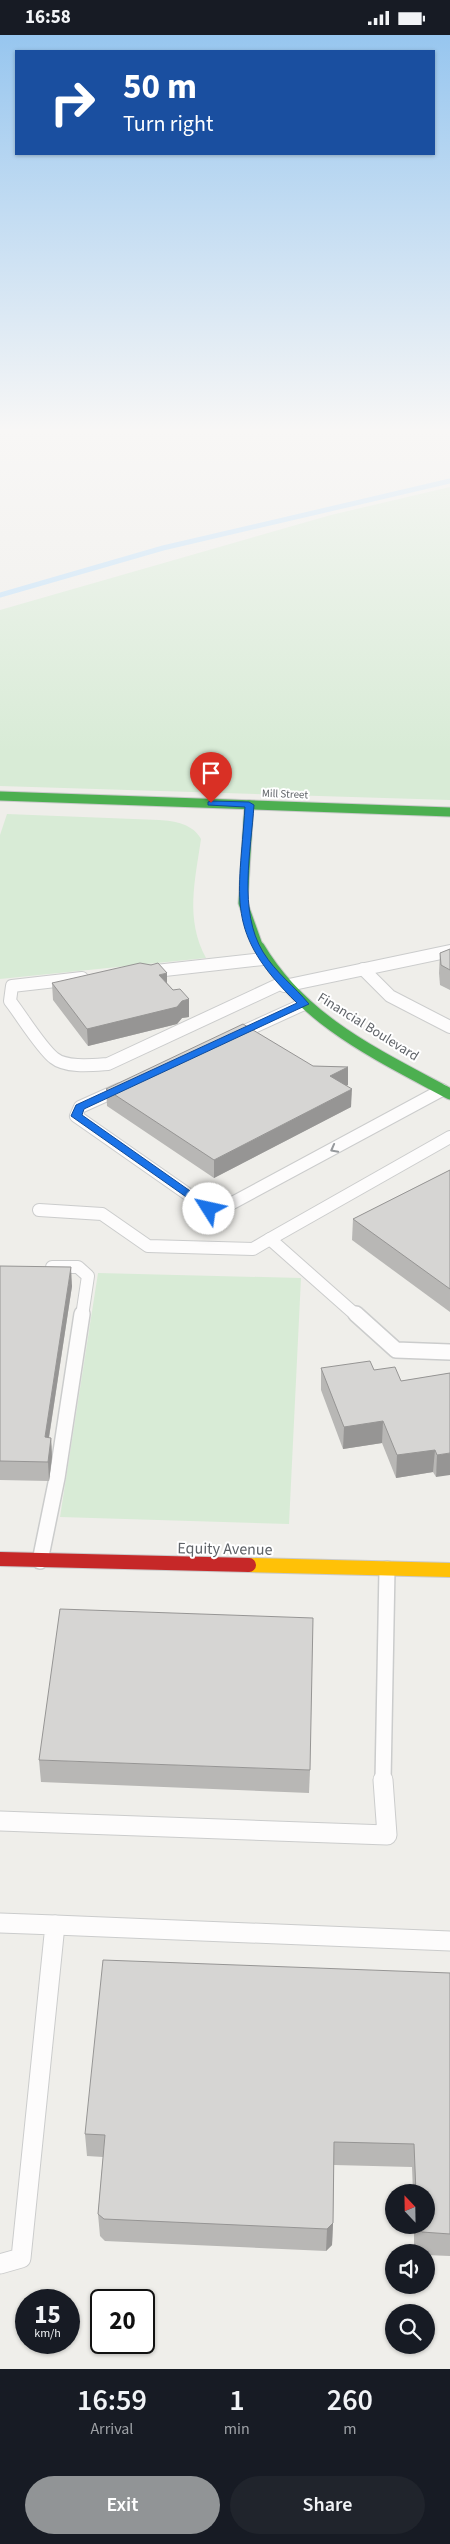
<!DOCTYPE html>
<html lang="en">
<head>
<meta charset="utf-8">
<style>
  body { margin:0; font-family:"Source Sans 3",sans-serif; background:#20242c; color:#f1f3f6; height:100vh; display:flex; flex-direction:column; font-size:19px; white-space:nowrap }
  * { box-sizing:border-box; margin:0 }
  p { font-size:16px; color:#9ea1a6 }
  .icon { flex:none; width:28px; height:28px; fill:none; stroke:currentColor; stroke-width:2; stroke-linecap:round; stroke-linejoin:round }
  .map { position:relative; height:2334px; overflow:hidden }
  .sheet { display:flex; flex-direction:column; background:#171b24; flex:1 }
  .sheet>* { flex:none }
  .guide { position:absolute; left:15px; top:15px; width:420px; height:105px; border-radius:0px; box-shadow:0 1px 4px #0004; background:#1a4fa0; color:#fff; overflow:hidden }
  .needle { width:32px; rotate:338deg }
  .controls { position:absolute; left:385px; top:2149px; display:grid; gap:10px }
  .controls a { display:grid; place-items:center; width:50px; height:50px; border-radius:50%; background:#171b24; box-shadow:0 1px 4px #0004; font-size:25px }
  .speed { position:absolute; left:15px; top:2254px; display:flex; gap:10px; font-size:25px; font-weight:700; text-align:center }
  .speed>* { display:grid; place-content:center; width:65px; height:65px; border-radius:50%; background:#171b24; box-shadow:0 1px 4px #0004; line-height:1 }
  .speed small { font-size:12px; font-weight:400 }
  .speed .limit { border:2px solid #111; border-radius:8px; background:#fff; color:#111 }
  .pin { position:absolute; display:grid; place-items:center; width:42px; height:42px; color:#fff; margin:-51px -21px; border-radius:50% 50% 50% 0; rotate:-45deg; box-shadow:0 0 5px #0007 }
  .pin .icon { rotate:45deg }
  .me { position:absolute; width:55px; margin:-28px; rotate:305deg; stroke-linejoin:round; filter:drop-shadow(0 0 4px #0008) }
  .turn { display:flex; align-items:center; gap:18px; height:105px; padding:0 25px; font-size:22px }
  .turn .icon { width:65px; height:65px; stroke-width:2.5 }
  .turn b { display:block; font-size:35px; line-height:42px }
  .eta { display:flex; justify-content:space-evenly; align-items:center; height:85px; text-align:center }
  .eta b { font-size:30px; font-weight:600; line-height:35px }
  .action { display:flex; gap:10px; margin-top:auto; padding:10px 25px }
  .action a { flex:1; height:58px; border-radius:30px; background:#919496; color:#fff; font-size:20px; font-weight:600; line-height:58px; text-align:center }
  .action a+a { background:#20242c; color:#f1f3f6 }
  .status { display:flex; justify-content:space-between; align-items:center; height:35px; padding:0 25px; background:#171b24; direction:ltr }
  .status svg { height:14px; fill:currentColor }
  .map>svg:first-child { display:block }
  .green { fill:#d8ebd6 }
  .lines { fill:none; stroke-linecap:round; stroke-linejoin:round }
  .stream { stroke:#bfe0f9; stroke-width:5 }
  .lane-far2-casing { stroke:#cbcccc; stroke-width:14 }
  .lane-far1-casing { stroke:#cbcccc; stroke-width:18 }
  .lane-casing { stroke:#cbcccc; stroke-width:21 }
  .fast-far1-casing { stroke:#cacacb; stroke-width:11 }
  .fast-casing { stroke:#cacacb; stroke-width:13 }
  .slow-casing { stroke:#cacacb; stroke-width:16 }
  .jam-casing { stroke:#cacacb; stroke-width:16 }
  .lane-far2 { stroke:#fdfcfc; stroke-width:12 }
  .lane-far1 { stroke:#fdfcfc; stroke-width:15 }
  .lane { stroke:#fdfcfc; stroke-width:19 }
  .fast-far1 { stroke:#4caf50; stroke-width:9 }
  .fast { stroke:#4caf50; stroke-width:11 }
  .slow { stroke:#ffc107; stroke-width:14 }
  .jam { stroke:#c62828; stroke-width:14 }
  .wall { fill:#b8b7b5 }
  .shaded-wall { fill:#969594 }
  .building { fill:#d6d5d3; stroke:#969594 }
  .oneway { stroke:#96999c }
  .route { fill:#1a73e8; stroke:#114b97 }
  .labels { text-anchor:middle; dominant-baseline:central; stroke-width:4; stroke-linejoin:round; paint-order:stroke }
  .far-street-label { font-size:11px; fill:#5f6368; stroke:#fff }
  .street-label { font-size:14px; fill:#5f6368; stroke:#fff }
  .near-street-label { font-size:16px; fill:#5f6368; stroke:#fff }
</style>
</head>
<body>
<div class="status"><b>16:58</b><svg viewBox="0 0 49 12"><path d="M0 12V9h3v3zM5 12V6h3v6zM10 12V3h3v9zM15 12V0h3v12zM26 1h20v11H26zM47 4h2v5h-2z"/></svg></div>
<div class="map">
<svg width="450" height="2334" viewBox="0 0 450 2334">
  <rect width="100%" height="100%" fill="#efeeea"/>
  <!-- green -->
  <g class="green">
    <polygon points="450,452 450,765 0,751 0,575 331,480"/>
    <path d="M7,779L159,785C175,786 193,789 201,804C195,846 185,884 206,923L0,944V800Z"/>
    <polygon points="98,1238 301,1243 289,1489 60,1482"/>
  </g>
  <g class="lines">
    <!-- stream -->
    <polyline class="stream" points="0,560 163,513 450,446"/>
    <defs>
      <g id="lane-far2">
        <polyline points="363,934 390,961 450,992"/>
        <polyline points="147,937 263,924"/>
        <path d="M82,943L12,951L10,966C21,980 41,1013 54,1023C66,1033 93,1030 108,1029L282,948"/>
        <polyline points="284,951 450,916"/>
        <polyline points="236,1000 304,969"/>
        <polyline points="120,1054 80,1072 76,1081 209,1174 223,1173 442,1055"/>
        <polyline points="39,1175 102,1179 148,1211 253,1214 270,1204"/>
        <polyline points="52,1232 78,1232 88,1241 82,1281"/>
        <polyline points="357,1281 270,1204 450,1102"/>
      </g>
      <g id="lane-far1">
        <polyline points="356,1279 396,1315 450,1317"/>
        <polyline points="40,1526 57,1443 82,1279"/>
        <polyline points="383,1746 387,1534"/>
      </g>
      <g id="lane">
        <polyline points="0,1786 387,1800 383,1745"/>
        <polyline points="0,1888 55,1890 21,2223 0,2229"/>
        <polyline points="55,1890 450,1906"/>
      </g>
      <g id="fast-far1">
        <polyline points="0,761 450,777"/>
        <polyline points="249,770 243,868 259,913"/>
      </g>
      <path id="fast" d="M259,912C303,986 376,1019 450,1059"/>
      <polyline id="slow" points="249,1530 450,1535"/>
      <polyline id="jam" points="0,1524 249,1530"/>
    </defs>
    <!-- lane-far2 casing -->
    <use href="#lane-far2" class="lane-far2-casing"/>
    <!-- lane-far1 casing -->
    <use href="#lane-far1" class="lane-far1-casing"/>
    <!-- lane casing -->
    <use href="#lane" class="lane-casing"/>
    <!-- fast-far1 casing -->
    <use href="#fast-far1" class="fast-far1-casing"/>
    <!-- fast casing -->
    <use href="#fast" class="fast-casing"/>
    <!-- slow casing -->
    <use href="#slow" class="slow-casing"/>
    <!-- jam casing -->
    <use href="#jam" class="jam-casing"/>
    <!-- lane-far2 -->
    <use href="#lane-far2" class="lane-far2"/>
    <!-- lane-far1 -->
    <use href="#lane-far1" class="lane-far1"/>
    <!-- lane -->
    <use href="#lane" class="lane"/>
    <!-- fast-far1 -->
    <use href="#fast-far1" class="fast-far1"/>
    <!-- fast -->
    <use href="#fast" class="fast"/>
    <!-- slow -->
    <use href="#slow" class="slow"/>
    <!-- jam -->
    <use href="#jam" class="jam"/>
  </g>
  <!-- wall -->
  <g class="wall">
    <polygon points="450,914 450,955 440,950 439,938 440,918"/>
    <polygon points="52,948 167,948 173,955 189,964 189,982 182,983 177,989 88,1011 53,965"/>
    <polygon points="313,1031 348,1032 348,1050 346,1051 351,1072 214,1143 107,1071 106,1054"/>
    <polygon points="450,1135 450,1277 352,1205 353,1184"/>
    <polygon points="0,1231 72,1251 49,1403 51,1403 52,1422 49,1446 0,1445"/>
    <polygon points="321,1333 374,1335 401,1346 450,1338 436,1442 433,1437 396,1443 382,1408 343,1414 321,1355"/>
    <polygon points="39,1725 310,1735 309,1758 41,1747"/>
    <polygon points="450,1938 450,2221 426,2220 426,2218 418,2218 414,2213 414,2190 426,2190 426,2158 413,2158 412,2132 334,2130 333,2188 332,2210 326,2216 105,2206 100,2201 98,2179 103,2122 87,2121 85,2099"/>
  </g>
  <!-- shaded-wall -->
  <g class="shaded-wall">
    <polygon points="167,938 167,955 159,940"/>
    <polygon points="189,964 189,982 182,983 177,989 88,1011 87,994"/>
    <polygon points="348,1032 348,1050 329,1059 330,1041"/>
    <polygon points="352,1054 351,1072 214,1143 214,1125"/>
    <polygon points="71,1232 72,1251 46,1421 45,1402"/>
    <polygon points="383,1386 382,1408 343,1414 344,1392"/>
    <polygon points="51,1403 52,1422 49,1446 48,1427"/>
    <polygon points="435,1415 433,1437 396,1443 397,1420"/>
    <polygon points="450,1418 450,1440 436,1442 437,1420"/>
    <polygon points="333,2188 332,2210 326,2216 327,2194"/>
  </g>
  <!-- building -->
  <g class="building">
    <polygon points="450,914 450,935 441,930 440,918"/>
    <polygon points="140,928 151,930 158,928 167,938 159,940 173,955 180,954 189,964 182,966 177,972 87,994 52,948"/>
    <polygon points="243,989 313,1031 348,1032 330,1041 352,1054 214,1125 106,1054"/>
    <polygon points="450,1135 450,1254 353,1184"/>
    <polygon points="0,1231 71,1232 45,1402 51,1403 48,1427 0,1426"/>
    <polygon points="370,1326 374,1335 395,1332 401,1346 450,1338 450,1418 437,1420 435,1415 397,1420 383,1386 344,1392 321,1333"/>
    <polygon points="60,1574 313,1583 310,1735 39,1725"/>
    <polygon points="103,1925 450,1938 450,2199 422,2197 417,2191 417,2190 426,2190 426,2158 416,2158 414,2109 334,2107 333,2188 327,2194 104,2184 98,2179 105,2100 85,2099"/>
  </g>
  <!-- one-way arrows -->
  <defs><path id="oneway-chevron" d="M-2-3.5L2.5 0L-2 3.5" fill="none" stroke-width="1.6" stroke-linecap="round" stroke-linejoin="round" transform="scale(1.25)"/></defs>
  <use class="oneway" href="#oneway-chevron" transform="translate(334 1114) rotate(152)"/>
  <!-- sky -->
  <linearGradient id="sky" x2="0" y2="1"><stop stop-color="#97c6ef"/><stop offset="0.55" stop-color="#f8f7f6"/><stop offset="1" stop-color="#f8f7f6" stop-opacity="0"/></linearGradient>
  <rect width="450" height="719" fill="url(#sky)"/>
  <!-- route -->
  <path class="route" d="M211,766L249,767L254,770C251,816 238,876 263,917C276,938 294,951 309,969L84,1074L82,1080L213,1172V1177L209,1178L71,1081L76,1070L297,968C224,897 239,866 245,772L208,770V767Z"/>
  <g class="labels">
    <!-- far-street labels -->
    <g class="far-street-label">
      <text transform="translate(285 759) rotate(2)">Mill Street</text>
    </g>
    <!-- street labels -->
    <g class="street-label">
      <text transform="translate(368 992) rotate(32)">Financial Boulevard</text>
    </g>
    <!-- near-street labels -->
    <g class="near-street-label">
      <text transform="translate(225 1514) rotate(1)">Equity Avenue</text>
    </g>
  </g>
</svg>
<div class="controls">
<a><svg class="needle" viewBox="-14 -14 28 28"><path d="M0-13l5 13h-10z" fill="#e53935"/><path d="M0 13l5-13h-10z" fill="#9ea1a6"/></svg></a>
<a><svg class="icon" aria-label="sound" viewBox="0 0 24 24"><path d="M4 9h4l5-4v14l-5-4H4zM17 9q2 3 0 6"/></svg></a>
<a><svg class="icon" aria-label="search" viewBox="0 0 24 24"><circle cx="10" cy="10" r="6"/><path d="M15 15l6 6"/></svg></a>
</div>
<div class="speed"><div>15<small>km/h</small></div><div class="limit">20</div></div>
<div class="pin" style="left:211px;top:768px;background:#d93025"><svg class="icon" aria-label="arrive" viewBox="0 0 24 24"><path d="M6 21V4h12l-3 4 3 4H6"/></svg></div>
<svg class="me" style="left:209px;top:1174px" viewBox="-20 -20 40 40"><circle r="19" fill="#fff"/><path d="M0-13L10 11 0 6-10 11z" fill="#1a73e8"/></svg>
<div class="guide">
<div class="turn"><svg class="icon" aria-label="right" viewBox="0 0 24 24"><path d="M7 20v-9h11M14 6l5 5-5 5"/></svg><div><b>50 m</b>Turn right</div></div>
</div>
</div>
<section class="sheet">
<div class="eta">
<div><b>16:59</b><p>Arrival</p></div>
<div><b>1</b><p>min</p></div>
<div><b>260</b><p>m</p></div>
</div>
<div class="action"><a>Exit</a><a>Share</a></div>
</section>
</body>
</html>
